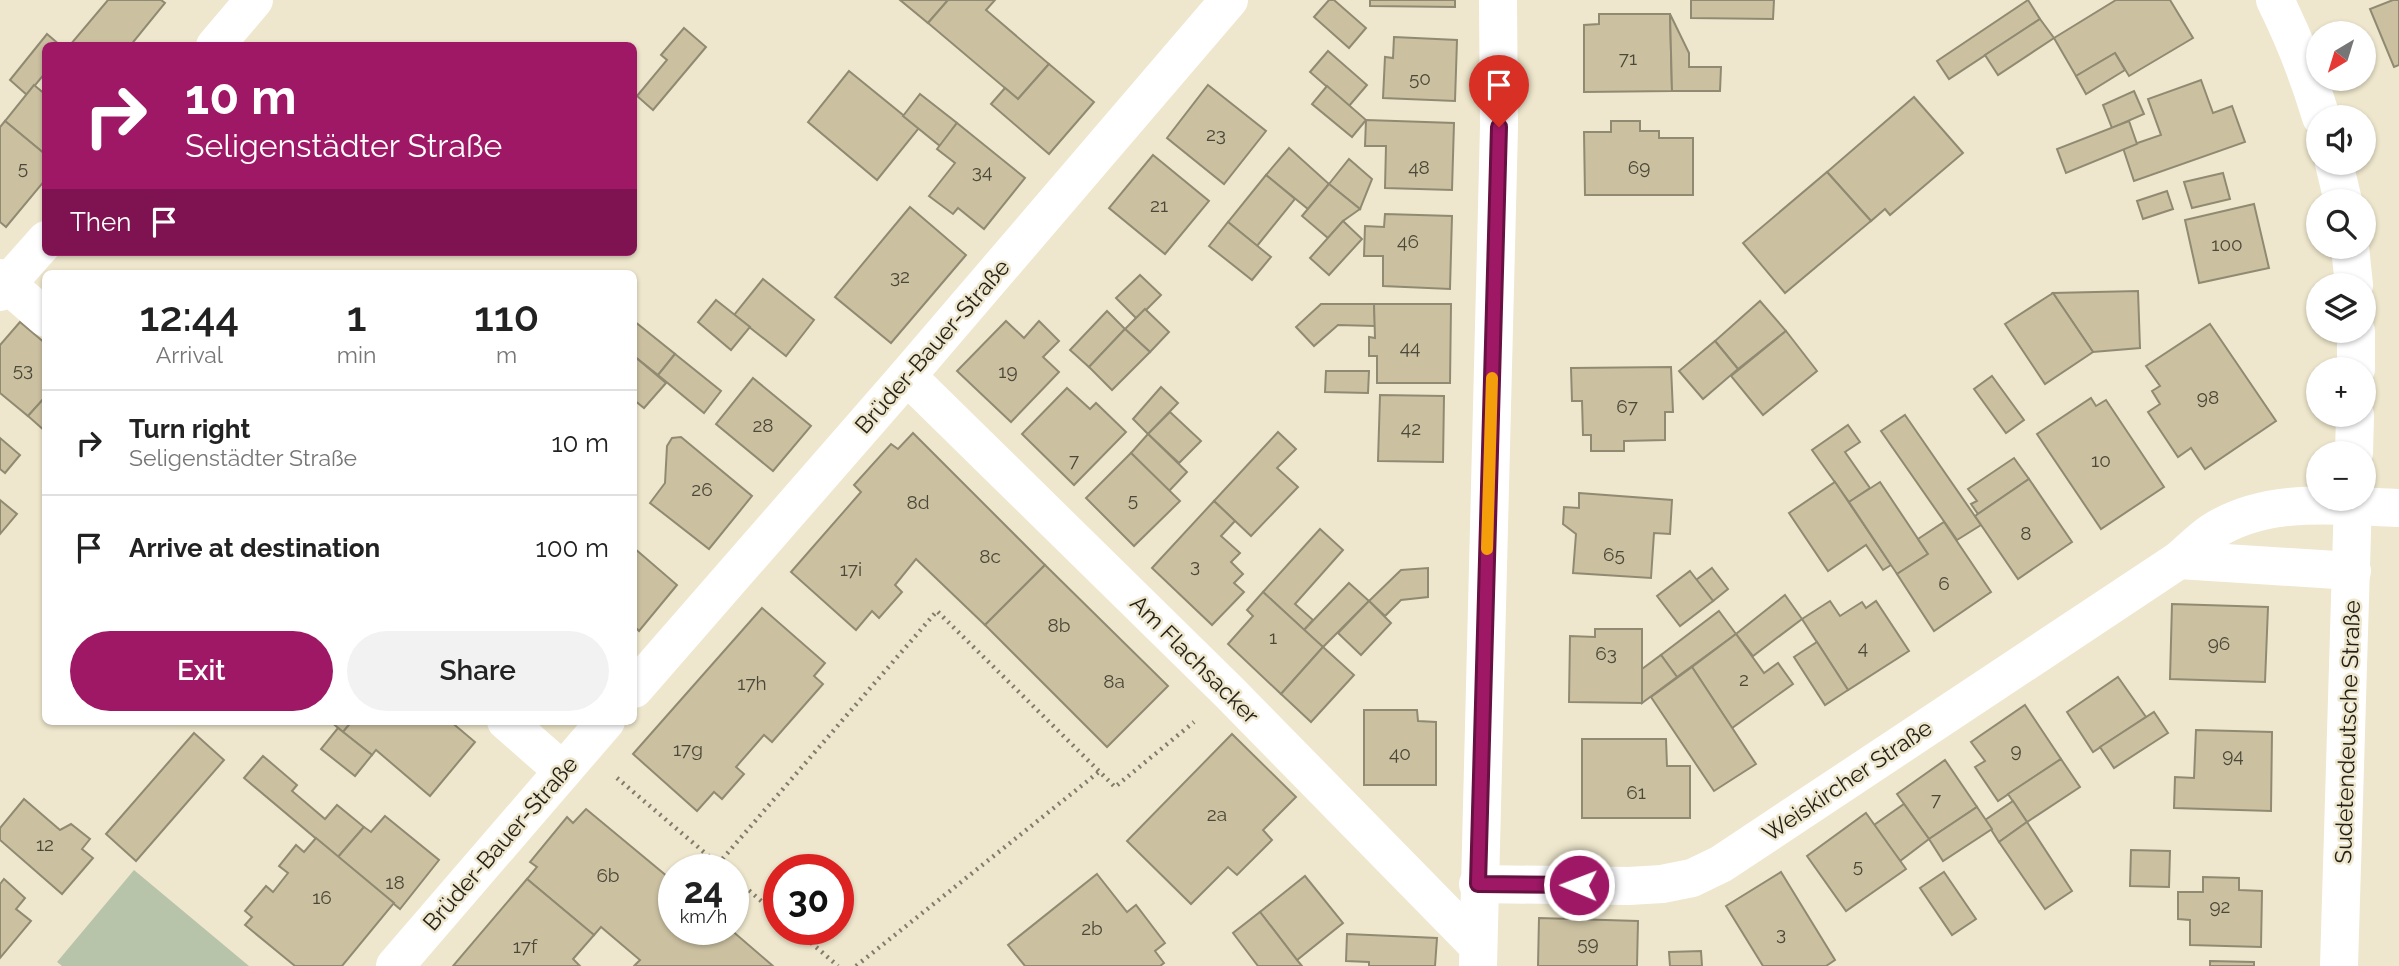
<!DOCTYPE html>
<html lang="en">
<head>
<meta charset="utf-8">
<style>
  body { margin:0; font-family:Raleway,sans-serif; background:#f2f2f2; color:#222; height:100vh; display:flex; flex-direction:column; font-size:26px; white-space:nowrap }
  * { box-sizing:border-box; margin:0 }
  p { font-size:23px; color:#767676 }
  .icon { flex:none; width:38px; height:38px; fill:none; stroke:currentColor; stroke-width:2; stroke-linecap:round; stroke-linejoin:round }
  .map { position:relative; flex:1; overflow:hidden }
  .sheet { position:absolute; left:42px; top:270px; width:595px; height:455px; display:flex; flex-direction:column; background:#fff; border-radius:10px; box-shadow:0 2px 5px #0004 }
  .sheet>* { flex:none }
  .guide { position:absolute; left:42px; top:42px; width:595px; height:214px; border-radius:10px; box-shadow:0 2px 5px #0004; background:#9f1866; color:#fff; overflow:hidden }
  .needle { width:46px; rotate:218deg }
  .buttons { position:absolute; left:2306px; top:21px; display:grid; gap:14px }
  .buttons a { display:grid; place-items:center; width:70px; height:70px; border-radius:50%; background:#fff; box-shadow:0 2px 5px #0004; font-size:35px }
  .speed { position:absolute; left:658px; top:854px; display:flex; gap:14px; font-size:35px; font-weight:700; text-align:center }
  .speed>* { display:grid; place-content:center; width:91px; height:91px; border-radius:50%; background:#fff; box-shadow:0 2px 5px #0004; line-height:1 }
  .speed small { font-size:18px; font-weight:400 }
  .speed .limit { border:10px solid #d22; background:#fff; color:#111 }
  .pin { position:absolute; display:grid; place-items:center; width:60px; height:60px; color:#fff; margin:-72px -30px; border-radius:50% 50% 50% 0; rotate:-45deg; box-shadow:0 0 7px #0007 }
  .pin .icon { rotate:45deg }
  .me { position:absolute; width:77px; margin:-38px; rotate:271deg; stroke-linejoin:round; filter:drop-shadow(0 0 5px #0008) }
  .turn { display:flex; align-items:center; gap:24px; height:147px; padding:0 28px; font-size:32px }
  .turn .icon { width:91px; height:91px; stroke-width:2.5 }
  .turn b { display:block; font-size:49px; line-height:60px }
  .then { display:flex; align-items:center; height:66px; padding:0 28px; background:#0003; gap:14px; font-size:26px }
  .eta { display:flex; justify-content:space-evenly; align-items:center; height:119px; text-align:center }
  .eta b { font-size:42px; font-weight:600; line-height:49px }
  .button { display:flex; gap:14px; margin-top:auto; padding:14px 28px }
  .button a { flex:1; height:80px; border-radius:42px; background:#9f1866; color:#fff; font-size:28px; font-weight:600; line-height:80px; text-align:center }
  .button a+a { background:#f2f2f2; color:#222 }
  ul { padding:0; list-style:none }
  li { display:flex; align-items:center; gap:21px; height:105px; padding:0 28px; border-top:2px solid #e0e0e0 }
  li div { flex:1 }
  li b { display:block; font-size:26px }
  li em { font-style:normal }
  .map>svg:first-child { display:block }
  .green { fill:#b8c4aa }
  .building { fill:#cbc1a1; stroke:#918a72; stroke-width:2 }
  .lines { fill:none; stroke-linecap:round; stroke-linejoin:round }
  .path { stroke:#817c6b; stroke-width:4.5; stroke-dasharray:2 5; stroke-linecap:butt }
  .street { stroke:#fff; stroke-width:38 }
  .secondary { stroke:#fff; stroke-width:38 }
  .route-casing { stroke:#671042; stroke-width:18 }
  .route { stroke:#9f1866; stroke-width:12 }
  .slow { stroke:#f59e0b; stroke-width:12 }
  .labels { text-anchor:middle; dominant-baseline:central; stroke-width:5; stroke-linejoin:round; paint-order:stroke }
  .number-label { font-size:19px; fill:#4c4839 }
  .street-label { font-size:23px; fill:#221f16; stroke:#eee7cd }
</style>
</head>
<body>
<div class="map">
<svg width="2399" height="966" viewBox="0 0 2399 966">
  <rect width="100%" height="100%" fill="#eee7cd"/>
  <!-- green -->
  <polygon class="green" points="134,870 249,966 62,966 57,962"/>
  <!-- building -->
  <g class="building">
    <polygon points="108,0 161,0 165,3 130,46 70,45"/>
    <polygon points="900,0 948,0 928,23"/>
    <polygon points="948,0 995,0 986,10 1049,64 1018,99 928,23"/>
    <polygon points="1329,0 1334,0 1366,28 1349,48 1314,17"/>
    <polygon points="1370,0 1455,0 1455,7 1370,6"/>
    <polygon points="1691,0 1774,0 1773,19 1691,18"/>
    <polygon points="2028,0 2040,19 1949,79 1937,61"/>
    <polygon points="2116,0 2170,0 2193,38 2129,76 2115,53 2076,76 2054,38"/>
    <polygon points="2393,0 2399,0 2399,65 2394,67 2370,9"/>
    <polygon points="1599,14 1670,14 1672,91 1584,92 1584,25 1599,24"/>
    <polygon points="1670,14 1689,53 1689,67 1721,67 1720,91 1672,91"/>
    <polygon points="2040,19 2054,38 1998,75 1985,55"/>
    <polygon points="684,28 706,47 653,110 637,96 667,60 661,55"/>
    <polygon points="47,34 61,46 46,46 46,72 27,95 10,80"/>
    <polygon points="1394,37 1457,40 1455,101 1383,98 1385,57 1393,58"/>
    <polygon points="1328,51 1367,85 1349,106 1310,72"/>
    <polygon points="2115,53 2125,70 2086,94 2076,76"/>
    <polygon points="1049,64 1094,102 1049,154 991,104 1005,88 1018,99"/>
    <polygon points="849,71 919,128 877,180 808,122"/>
    <polygon points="2201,80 2213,113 2232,106 2245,142 2134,181 2123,148 2161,135 2148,99"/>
    <polygon points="34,85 46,95 46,155 5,121"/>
    <polygon points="1208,85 1266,131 1224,184 1167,138"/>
    <polygon points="1327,86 1366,120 1352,137 1312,104"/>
    <polygon points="2134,91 2144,114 2112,128 2103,105"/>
    <polygon points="920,94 957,123 940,146 903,116"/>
    <polygon points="1914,97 1963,153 1890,215 1885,209 1871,221 1827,172"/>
    <polygon points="1366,120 1454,123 1452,190 1385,188 1386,146 1365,146"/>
    <polygon points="5,121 46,155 46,179 6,227 0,222 0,127"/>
    <polygon points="1611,121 1640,121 1640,131 1659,131 1659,138 1693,138 1693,195 1585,195 1584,132 1611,132"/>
    <polygon points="2129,121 2137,144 2066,173 2057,149"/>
    <polygon points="957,123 1025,178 984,229 958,208 953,214 929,196 955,163 937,149"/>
    <polygon points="1289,148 1329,184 1308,209 1266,175"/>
    <polygon points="1153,155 1209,201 1165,254 1109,208"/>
    <polygon points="1349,159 1372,179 1360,209 1329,184"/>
    <polygon points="1827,172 1871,221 1785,293 1743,243"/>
    <polygon points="2223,173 2230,199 2192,208 2184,182"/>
    <polygon points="1266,175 1295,199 1257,246 1228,222"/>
    <polygon points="1329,184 1360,209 1343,221 1328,238 1302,216"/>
    <polygon points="2167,191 2173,209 2143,219 2137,201"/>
    <polygon points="2254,204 2269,268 2199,283 2185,220"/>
    <polygon points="910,207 966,255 891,343 835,297"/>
    <polygon points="1385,214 1452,216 1450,289 1383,286 1383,256 1364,256 1365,226 1384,227"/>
    <polygon points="1343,221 1362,239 1329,275 1310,258"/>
    <polygon points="1228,222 1271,257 1252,280 1209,246"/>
    <polygon points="1140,275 1161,295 1137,319 1116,298"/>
    <polygon points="763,279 814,320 786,356 734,315"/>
    <polygon points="2138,291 2140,348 2093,352 2053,293"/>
    <polygon points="2053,293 2093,352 2045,384 2005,324"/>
    <polygon points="716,300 750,327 731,350 698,322"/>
    <polygon points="1760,301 1786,331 1738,369 1715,341"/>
    <polygon points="1321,304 1374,304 1375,326 1338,325 1314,346 1296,327"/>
    <polygon points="1374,304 1451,304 1450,383 1377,383 1377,356 1369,356 1369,337 1375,338"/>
    <polygon points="1145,309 1169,332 1150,352 1125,329"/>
    <polygon points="1107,311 1125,329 1089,367 1070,350"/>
    <polygon points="634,321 675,354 658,375 634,356"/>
    <polygon points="1006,321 1024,338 1039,321 1059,341 1043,357 1059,372 1011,422 957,371"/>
    <polygon points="20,322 46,344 46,396 28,416 0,393 0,345"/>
    <polygon points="2210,324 2276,421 2205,469 2191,448 2178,457 2148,412 2160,404 2152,391 2160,386 2146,366"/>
    <polygon points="1125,329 1150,352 1112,390 1089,367"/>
    <polygon points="1786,331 1817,371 1763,415 1731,376"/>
    <polygon points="1715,341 1738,369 1703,399 1679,371"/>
    <polygon points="675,354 721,391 704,413 658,375"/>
    <polygon points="634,356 666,383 644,408 634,400"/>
    <polygon points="1671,367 1673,412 1665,412 1665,440 1624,441 1624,451 1591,451 1591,435 1583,435 1582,401 1572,401 1571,368"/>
    <polygon points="1326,371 1369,371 1368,393 1325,392"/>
    <polygon points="1992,376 2024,420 2006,433 1974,389"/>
    <polygon points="753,378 811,426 773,471 716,424"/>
    <polygon points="1161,387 1178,403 1148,434 1133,419"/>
    <polygon points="1067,388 1090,409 1096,403 1126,432 1074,485 1022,434"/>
    <polygon points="1380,395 1444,396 1443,462 1378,461"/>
    <polygon points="46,396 46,432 28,416"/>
    <polygon points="2091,398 2096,406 2106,400 2164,487 2101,529 2037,434"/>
    <polygon points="1170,412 1201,441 1179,463 1148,434"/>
    <polygon points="1905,415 1981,525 1957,540 1881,431"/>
    <polygon points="1848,425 1860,442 1845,452 1870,488 1849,502 1812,450"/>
    <polygon points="1278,432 1296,449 1277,468 1298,487 1251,536 1214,501"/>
    <polygon points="913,433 1045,565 985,625 916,559 895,585 902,592 879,618 872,611 856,630 791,572 861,492 854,485 891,444 898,449"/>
    <polygon points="1148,434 1187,472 1169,491 1131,453"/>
    <polygon points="681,437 752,496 709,549 650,503 665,483 667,446 672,438"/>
    <polygon points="0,438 20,455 5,473 0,469"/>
    <polygon points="1131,453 1180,501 1134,546 1086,498"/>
    <polygon points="2014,458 2029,479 1978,514 1971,504 1977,501 1968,489"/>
    <polygon points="2029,479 2072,542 2018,579 1975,516"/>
    <polygon points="1835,482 1891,565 1883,570 1866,545 1828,571 1789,513"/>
    <polygon points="1880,482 1928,554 1897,574 1849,502"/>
    <polygon points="1579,493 1672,500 1670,534 1654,533 1651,578 1573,573 1576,534 1563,524 1564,507 1579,508"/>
    <polygon points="0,500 17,514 0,534"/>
    <polygon points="1214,501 1235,521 1221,536 1240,553 1231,562 1243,574 1234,583 1244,592 1212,625 1152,568"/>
    <polygon points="1944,522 1991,592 1934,631 1897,574 1928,554 1918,539"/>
    <polygon points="1320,529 1343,550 1295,604 1313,620 1304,630 1263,592"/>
    <polygon points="634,548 677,585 639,631 634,626"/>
    <polygon points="1045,565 1168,686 1107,747 985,625"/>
    <polygon points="1428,568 1428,597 1401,600 1385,616 1369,601 1401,570"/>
    <polygon points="1712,568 1728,589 1713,601 1696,580"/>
    <polygon points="1690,571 1713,601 1680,626 1657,596"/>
    <polygon points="1349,583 1369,601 1323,647 1304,630"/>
    <polygon points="1263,592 1323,647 1281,694 1228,644 1253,616 1247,610"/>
    <polygon points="1785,595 1802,619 1753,656 1736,634"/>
    <polygon points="1369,601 1391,623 1361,655 1338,633"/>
    <polygon points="1830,601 1840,616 1862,602 1866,608 1876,601 1909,651 1848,690 1802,619"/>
    <polygon points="2172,604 2268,607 2265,682 2170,679"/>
    <polygon points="762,608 825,663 814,676 823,684 772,742 764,735 736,767 744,774 722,799 714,792 697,811 633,754"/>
    <polygon points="1719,611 1736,634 1677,677 1661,655"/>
    <polygon points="1595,629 1642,629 1642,703 1569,702 1570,636 1595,637"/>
    <polygon points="1736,634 1764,673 1778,663 1793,684 1732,728 1692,667"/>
    <polygon points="1817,642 1848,690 1825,705 1794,657"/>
    <polygon points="1323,647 1354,675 1311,722 1281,694"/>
    <polygon points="1661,655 1677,677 1642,703 1642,669"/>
    <polygon points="1692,667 1756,764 1714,791 1651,697"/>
    <polygon points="2118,677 2146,717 2093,752 2067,712"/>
    <polygon points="2025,705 2061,759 1998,801 1975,767 1985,761 1971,742"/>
    <polygon points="1364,710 1417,710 1418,721 1436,722 1436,785 1364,785"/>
    <polygon points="2154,712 2168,733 2114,768 2100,747"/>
    <polygon points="330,721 352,721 343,732"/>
    <polygon points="352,721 450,721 475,742 430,796 376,750 372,755 343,732"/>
    <polygon points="338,728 372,755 355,776 321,749"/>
    <polygon points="2196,730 2272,732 2271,811 2174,808 2175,777 2194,778"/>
    <polygon points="194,733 224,760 136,861 106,834"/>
    <polygon points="1232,734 1296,797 1263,830 1272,840 1237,875 1228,867 1191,904 1127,841"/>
    <polygon points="1582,739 1666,739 1667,766 1690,766 1690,818 1582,818"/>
    <polygon points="263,756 297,785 292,791 325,819 337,805 364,827 338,857 244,778"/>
    <polygon points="2061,759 2080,787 2027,822 2008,794"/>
    <polygon points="1945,760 1977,807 1929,839 1897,794"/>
    <polygon points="24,799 60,830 71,824 90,839 82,849 93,858 62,894 0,840 0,828"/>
    <polygon points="2013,801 2027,822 1999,842 1985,820"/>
    <polygon points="1904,804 1929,839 1900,861 1874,825"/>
    <polygon points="1977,807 1992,829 1943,861 1929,839"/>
    <polygon points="586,809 674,882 674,929 730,929 773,966 634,966 640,960 601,927 594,935 527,879 537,867 530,862 567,817 573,823"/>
    <polygon points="1866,813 1906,869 1846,911 1807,856"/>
    <polygon points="385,816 439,860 400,909 338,857 364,827 371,832"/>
    <polygon points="2027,822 2072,891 2045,909 1999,842"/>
    <polygon points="316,838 394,903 342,966 295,966 245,925 252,917 245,911 266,886 273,892 288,873 279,866 296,845 304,852"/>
    <polygon points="2131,850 2170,851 2169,887 2130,886"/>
    <polygon points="1781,872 1835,960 1826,966 1763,966 1726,906"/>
    <polygon points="1944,872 1976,919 1952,935 1920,888"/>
    <polygon points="1097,874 1127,912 1136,905 1165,943 1155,951 1164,963 1160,966 1025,966 1008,945"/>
    <polygon points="1305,876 1343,923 1297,960 1260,912"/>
    <polygon points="2203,877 2239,878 2239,890 2262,891 2261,947 2190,945 2190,920 2178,919 2178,892 2203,892"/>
    <polygon points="4,879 25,898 16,909 31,921 0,958 0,884"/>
    <polygon points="527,879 594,935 573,959 580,966 453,966"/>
    <polygon points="1260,912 1297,960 1302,966 1258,966 1233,933"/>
    <polygon points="1539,918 1638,921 1637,966 1538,966"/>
    <polygon points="1347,934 1437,938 1435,966 1369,966 1369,962 1346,961"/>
    <polygon points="1701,951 1702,966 1670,966 1669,952"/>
    <polygon points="2210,961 2254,962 2254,966 2210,966"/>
  </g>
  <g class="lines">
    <!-- path -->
    <g class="path">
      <polyline points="617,778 725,870"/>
      <polyline points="718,864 937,611 1115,787 1194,722"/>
      <polyline points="733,877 779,916"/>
      <polyline points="795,929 838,966"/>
      <polyline points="856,966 1100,771"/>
    </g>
    <!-- street -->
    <g class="street">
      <path d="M2275,0C2294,38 2309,77 2321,117"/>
      <polyline points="215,46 254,0"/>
      <polyline points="2334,163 2343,201"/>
      <polyline points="2350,247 2354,285"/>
      <polyline points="0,278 46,318"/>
      <polyline points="0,292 46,240"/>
      <polyline points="2356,331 2356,369"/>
      <polyline points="907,376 1230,693 1478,946"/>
      <polyline points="2354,453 2355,415"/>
      <polyline points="2179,560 2352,571"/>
      <polyline points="634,689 907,376 1229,0"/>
      <polyline points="506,721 563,771"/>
      <path d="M1478,884L1629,886L1662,884L1692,878L1721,864L2179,560C2190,551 2200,540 2212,532C2267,496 2338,506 2399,508"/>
      <polyline points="395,966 606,721"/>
      <polyline points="2339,966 2353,499"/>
    </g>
    <!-- secondary -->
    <polyline class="secondary" points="1478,966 1499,127 1498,0"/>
  </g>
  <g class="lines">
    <defs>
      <polyline id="route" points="1499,127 1478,884 1579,885"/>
    </defs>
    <!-- route casing -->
    <use href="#route" class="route-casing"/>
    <!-- route -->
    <use href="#route" class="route"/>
    <!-- slow -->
    <polyline class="slow" points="1487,549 1492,378"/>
  </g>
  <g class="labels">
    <!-- number labels -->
    <g class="number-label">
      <text x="1628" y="58">71</text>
      <text x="1420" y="78">50</text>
      <text x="1216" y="134">23</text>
      <text x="23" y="167">5</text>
      <text x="1419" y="167">48</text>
      <text x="1639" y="167">69</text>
      <text x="982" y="171">34</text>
      <text x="1159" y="205">21</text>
      <text x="1408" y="241">46</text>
      <text x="2227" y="244">100</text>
      <text x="900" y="276">32</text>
      <text x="1410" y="347">44</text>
      <text x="23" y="369">53</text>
      <text x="1008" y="371">19</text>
      <text x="2208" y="397">98</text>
      <text x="1627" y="406">67</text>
      <text x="763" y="425">28</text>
      <text x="1411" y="428">42</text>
      <text x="1074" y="460">7</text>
      <text x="2101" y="460">10</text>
      <text x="702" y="489">26</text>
      <text x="1133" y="499">5</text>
      <text x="918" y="502">8d</text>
      <text x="2026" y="533">8</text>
      <text x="1614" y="554">65</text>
      <text x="990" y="556">8c</text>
      <text x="1195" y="565">3</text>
      <text x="851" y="569">17i</text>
      <text x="1944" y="583">6</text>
      <text x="1059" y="625">8b</text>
      <text x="1273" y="637">1</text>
      <text x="2219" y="643">96</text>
      <text x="1863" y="647">4</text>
      <text x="1606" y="653">63</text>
      <text x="1744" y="679">2</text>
      <text x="1114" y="681">8a</text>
      <text x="752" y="683">17h</text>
      <text x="688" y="749">17g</text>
      <text x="2016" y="750">9</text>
      <text x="1400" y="753">40</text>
      <text x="2233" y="755">94</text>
      <text x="1636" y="792">61</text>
      <text x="1936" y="799">7</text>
      <text x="1217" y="814">2a</text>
      <text x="45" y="844">12</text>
      <text x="1858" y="865">5</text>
      <text x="608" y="875">6b</text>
      <text x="395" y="882">18</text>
      <text x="322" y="897">16</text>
      <text x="2220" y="906">92</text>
      <text x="1092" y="928">2b</text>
      <text x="1781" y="933">3</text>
      <text x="1588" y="943">59</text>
      <text x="525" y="946">17f</text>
    </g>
    <!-- street labels -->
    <g class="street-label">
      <text transform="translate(932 346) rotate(-49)">Brüder-Bauer-Straße</text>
      <text transform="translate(1195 659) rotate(45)">Am Flachsacker</text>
      <text transform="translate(2347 732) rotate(-88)">Sudetendeutsche Straße</text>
      <text transform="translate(1847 780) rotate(-34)">Weiskircher Straße</text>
      <text transform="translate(500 843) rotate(-49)">Brüder-Bauer-Straße</text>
    </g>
  </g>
</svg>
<div class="buttons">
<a><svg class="needle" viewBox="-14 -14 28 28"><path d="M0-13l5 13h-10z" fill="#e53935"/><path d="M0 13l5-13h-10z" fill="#767676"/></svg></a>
<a><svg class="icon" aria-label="sound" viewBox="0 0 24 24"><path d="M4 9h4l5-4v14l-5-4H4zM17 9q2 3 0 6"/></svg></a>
<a><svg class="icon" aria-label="search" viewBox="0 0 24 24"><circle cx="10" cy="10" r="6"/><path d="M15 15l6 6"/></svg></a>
<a><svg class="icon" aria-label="layers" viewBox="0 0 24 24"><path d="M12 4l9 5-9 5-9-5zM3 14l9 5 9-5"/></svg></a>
<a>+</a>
<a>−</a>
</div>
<div class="speed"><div>24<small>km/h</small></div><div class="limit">30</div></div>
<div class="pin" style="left:1499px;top:127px;background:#d93025"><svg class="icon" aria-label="arrive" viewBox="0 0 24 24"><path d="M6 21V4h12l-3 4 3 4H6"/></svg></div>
<svg class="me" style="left:1579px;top:885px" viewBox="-20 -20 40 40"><circle r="17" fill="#9f1866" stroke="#fff" stroke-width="3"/><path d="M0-11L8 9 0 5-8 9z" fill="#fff"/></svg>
<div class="guide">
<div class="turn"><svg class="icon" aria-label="right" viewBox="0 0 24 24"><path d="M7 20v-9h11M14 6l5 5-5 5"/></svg><div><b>10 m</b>Seligenstädter Straße</div></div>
<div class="then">Then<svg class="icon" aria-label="arrive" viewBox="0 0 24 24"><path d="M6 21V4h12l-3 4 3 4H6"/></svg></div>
</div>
<section class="sheet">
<div class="eta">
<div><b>12:44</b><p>Arrival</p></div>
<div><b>1</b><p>min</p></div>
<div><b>110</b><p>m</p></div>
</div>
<ul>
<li><svg class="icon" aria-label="right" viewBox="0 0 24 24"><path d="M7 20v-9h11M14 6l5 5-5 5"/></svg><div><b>Turn right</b><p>Seligenstädter Straße</p></div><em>10 m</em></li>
<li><svg class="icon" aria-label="arrive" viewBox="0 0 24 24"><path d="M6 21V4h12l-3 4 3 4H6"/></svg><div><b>Arrive at destination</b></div><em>100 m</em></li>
</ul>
<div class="button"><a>Exit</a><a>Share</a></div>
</section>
</div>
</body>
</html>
